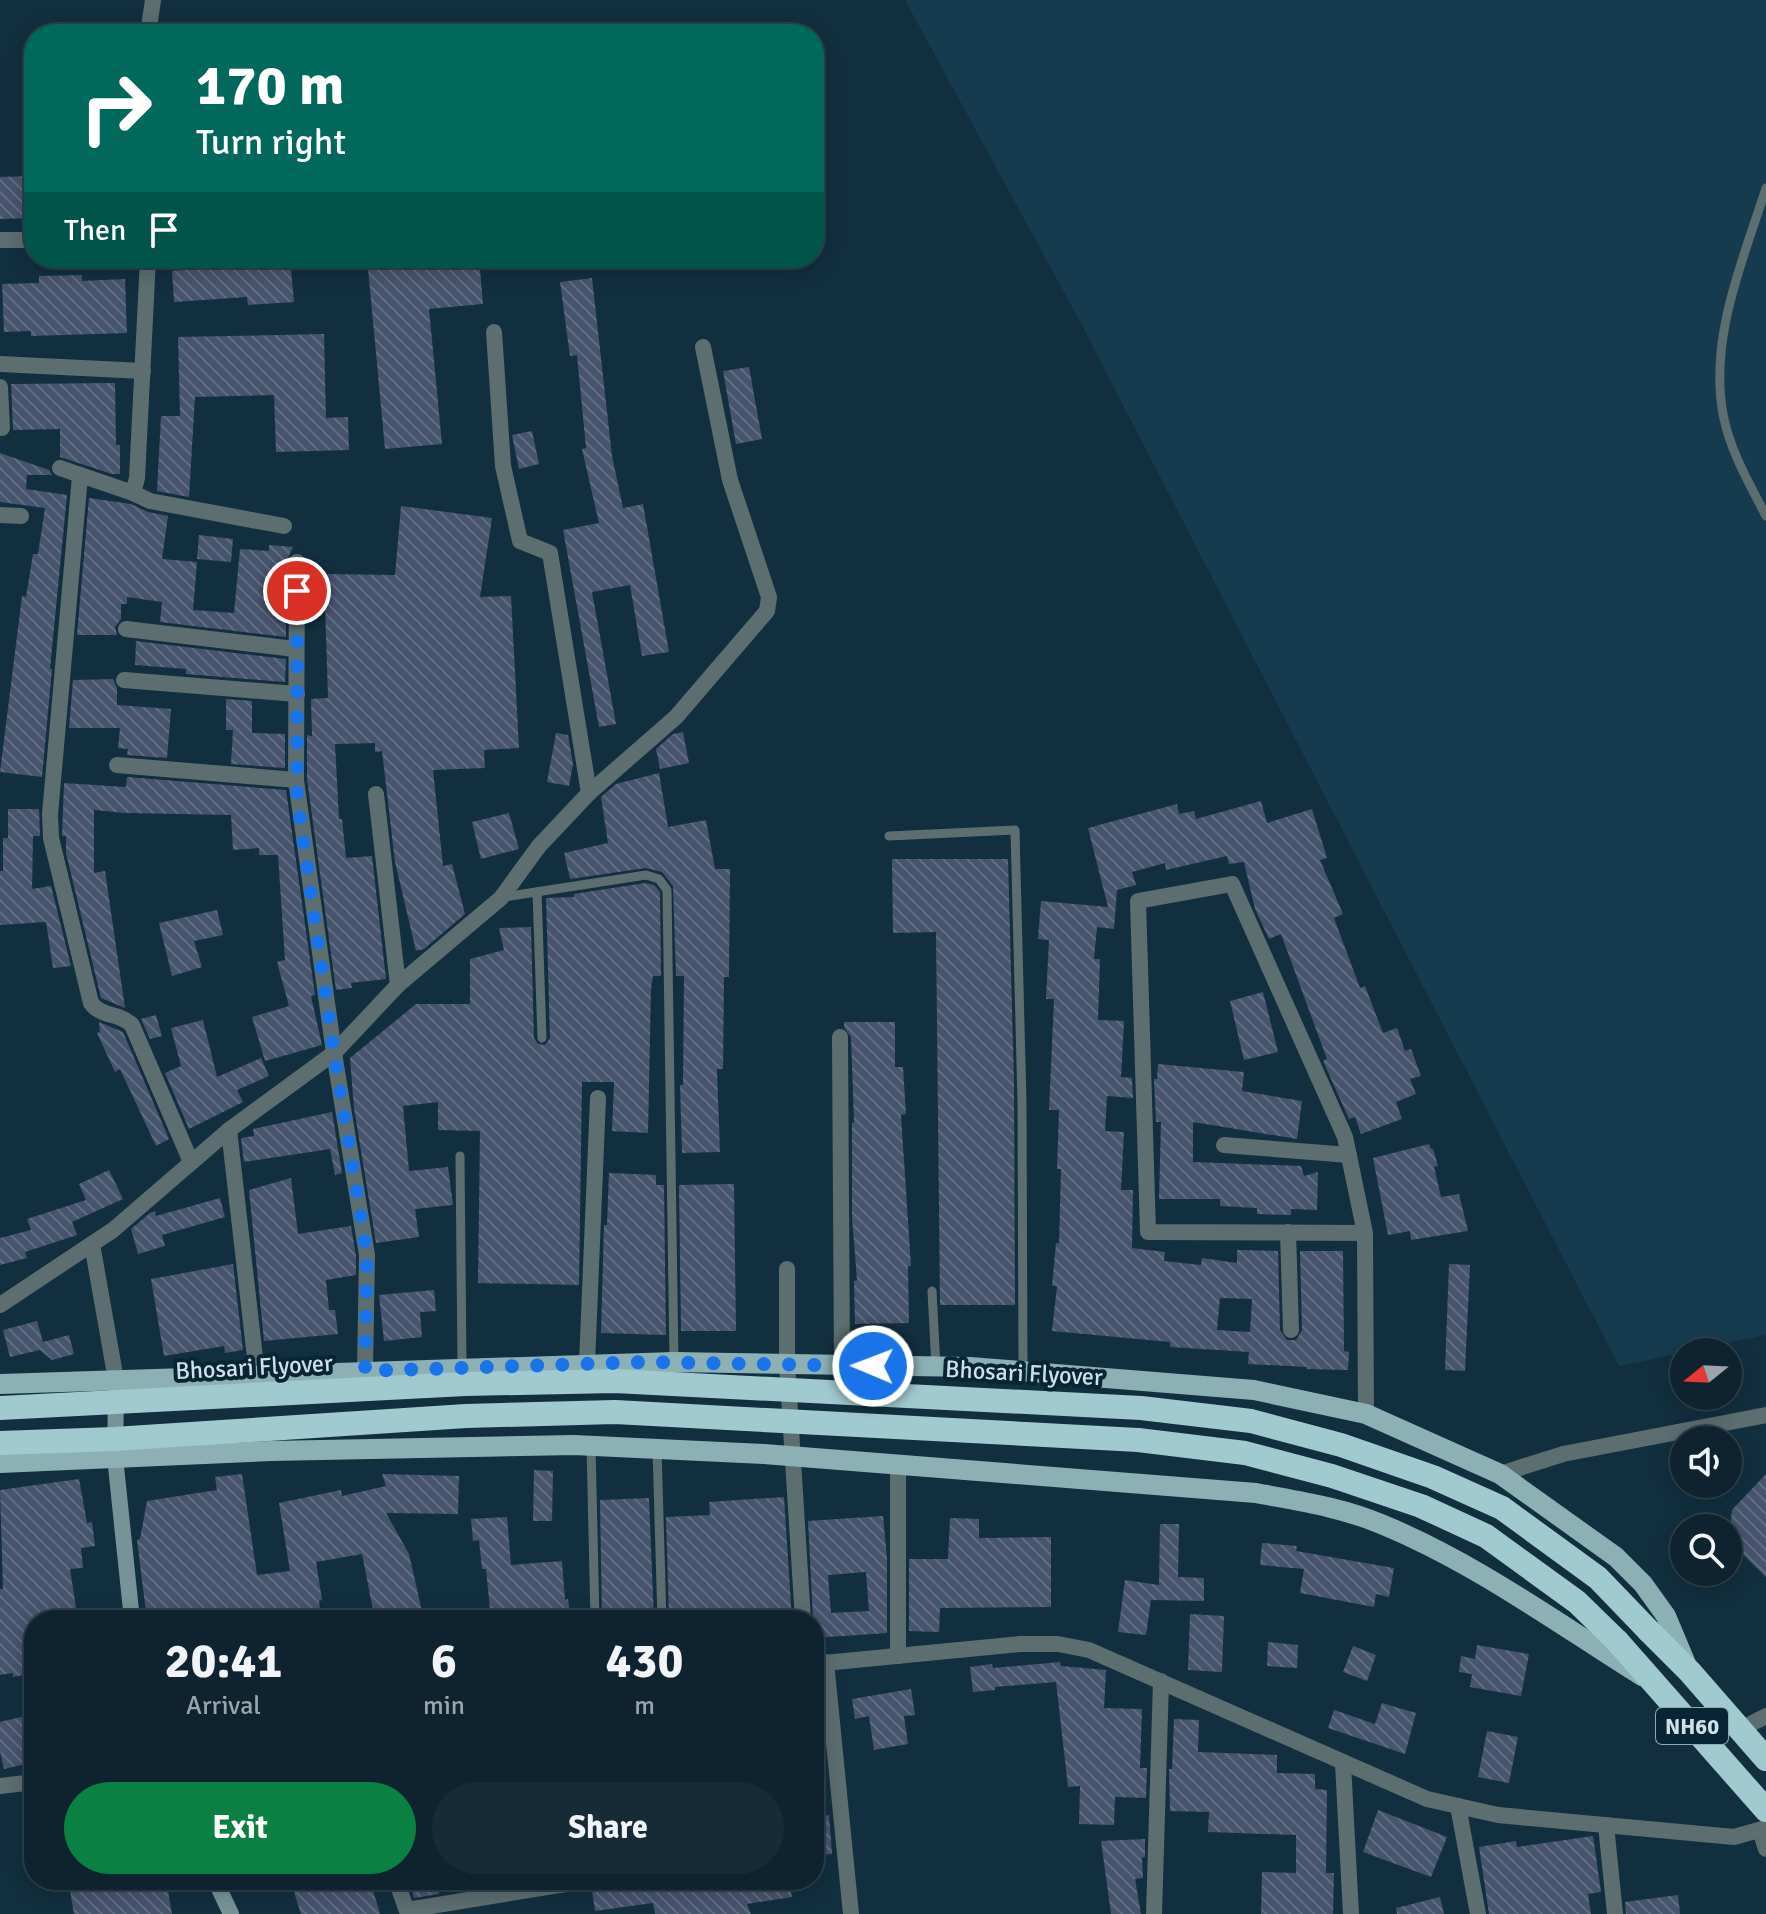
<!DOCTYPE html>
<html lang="en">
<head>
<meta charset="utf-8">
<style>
  body { margin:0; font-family:Signika,sans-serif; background:#172b37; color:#f1f3f6; height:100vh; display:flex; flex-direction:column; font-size:30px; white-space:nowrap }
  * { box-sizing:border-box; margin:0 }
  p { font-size:26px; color:#9ba4aa }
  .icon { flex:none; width:44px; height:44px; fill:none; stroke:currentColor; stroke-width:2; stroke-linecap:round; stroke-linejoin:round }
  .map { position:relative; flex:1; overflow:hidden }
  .side { position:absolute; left:24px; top:1610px; width:800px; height:280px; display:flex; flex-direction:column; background:#0e232f; border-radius:32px; box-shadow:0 4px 20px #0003,0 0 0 2px #2e404b }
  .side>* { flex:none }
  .guide { position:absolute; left:24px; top:24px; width:800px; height:244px; border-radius:32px; box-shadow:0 4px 20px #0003,0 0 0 2px #2e404b; background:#00695c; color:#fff; overflow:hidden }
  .needle { width:52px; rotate:252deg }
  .buttons { position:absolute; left:1670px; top:1338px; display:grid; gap:16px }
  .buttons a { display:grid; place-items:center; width:72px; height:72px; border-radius:50%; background:#0e232f; box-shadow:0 4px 20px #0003,0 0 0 2px #2e404b; font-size:40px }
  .pin { position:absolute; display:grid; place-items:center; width:68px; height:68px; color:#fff; margin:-34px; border:4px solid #fff; border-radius:50%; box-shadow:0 2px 8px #0007 }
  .me { position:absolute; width:88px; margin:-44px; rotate:271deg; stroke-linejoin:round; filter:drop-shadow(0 0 6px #0008) }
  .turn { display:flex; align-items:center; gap:28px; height:168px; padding:0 40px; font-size:36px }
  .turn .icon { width:104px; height:104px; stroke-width:2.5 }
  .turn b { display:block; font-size:56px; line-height:68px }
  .then { display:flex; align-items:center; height:76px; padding:0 40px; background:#0003; gap:16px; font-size:30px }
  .eta { display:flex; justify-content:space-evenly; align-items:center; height:136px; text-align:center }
  .eta b { font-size:48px; font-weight:700; line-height:56px }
  .button { display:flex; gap:16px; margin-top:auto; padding:16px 40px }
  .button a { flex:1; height:92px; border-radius:48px; background:#0b8043; color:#fff; font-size:32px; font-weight:700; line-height:92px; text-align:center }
  .button a+a { background:#172b37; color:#f1f3f6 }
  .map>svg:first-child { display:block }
  .built { fill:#163b4f }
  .building { fill:url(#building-back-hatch); fill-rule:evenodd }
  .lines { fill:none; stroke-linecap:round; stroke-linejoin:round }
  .lane { stroke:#5d6e70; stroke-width:9 }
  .street { stroke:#5d6e70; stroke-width:16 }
  .secondary { stroke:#789397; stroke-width:16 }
  .primary { stroke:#8db0b5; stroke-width:20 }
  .highway { stroke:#a0cad0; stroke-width:24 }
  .highway-bridge { stroke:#a0cad0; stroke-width:24 }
  .route { stroke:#1a73e8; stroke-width:14; stroke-dasharray:0 25.2 }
  .labels { text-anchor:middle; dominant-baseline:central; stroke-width:8; stroke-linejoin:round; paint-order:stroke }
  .shield { fill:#072535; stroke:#93a8b4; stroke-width:2 }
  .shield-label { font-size:22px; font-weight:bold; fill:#cfe0ea }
  .street-label { font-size:24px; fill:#cfe0ea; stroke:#072535 }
</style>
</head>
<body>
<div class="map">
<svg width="1766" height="1914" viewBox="0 0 1766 1914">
  <defs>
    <pattern id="building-back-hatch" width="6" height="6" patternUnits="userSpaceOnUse" patternTransform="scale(2)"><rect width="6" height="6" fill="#47546d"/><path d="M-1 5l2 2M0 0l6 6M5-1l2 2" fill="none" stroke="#606c82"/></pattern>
  </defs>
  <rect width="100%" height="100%" fill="#122f3f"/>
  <!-- built -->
  <polygon class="built" points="905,0 1766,0 1766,1335 1619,1366 1076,314"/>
  <!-- building -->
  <g class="building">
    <polygon points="34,176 34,218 0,219 0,177"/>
    <polygon points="272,258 290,258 294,302 248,305 247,297 174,302 172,271 245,265 244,260"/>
    <polygon points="367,258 479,258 483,304 429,309 442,444 385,449"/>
    <polygon points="82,275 82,281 125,279 127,333 31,336 31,331 4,332 2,284 39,283 39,276"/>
    <polygon points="592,278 612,456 623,508 643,504 669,652 642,656 630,585 592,592 616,724 599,727 563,530 599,523 582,449 586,448 577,355 570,356 560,282"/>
    <polygon points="324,334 326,418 348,417 349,450 276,452 274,395 195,397 189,497 157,491 161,416 180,416 178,337"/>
    <polygon points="749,367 762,439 736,444 723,371"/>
    <polygon points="115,383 116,445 120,445 120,474 112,474 60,457 60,429 13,430 11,384"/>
    <polygon points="532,431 539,464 519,469 512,435"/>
    <polygon points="0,453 49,470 52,475 27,475 26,489 67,495 50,669 52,669 42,777 0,772 22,596 26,597 33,554 38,554 45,508 0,502"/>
    <polygon points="89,498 131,504 148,512 168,516 162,559 197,562 193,610 234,613 240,549 269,551 269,545 293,547 286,562 286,637 160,622 162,602 127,597 127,604 121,604 121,619 115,627 117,635 77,635"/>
    <polygon points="401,506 492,518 480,597 511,596 519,748 484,750 485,768 433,770 443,866 452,864 465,914 424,949 416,951 395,862 382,751 375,752 375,743 335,744 339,819 342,819 346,858 372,856 386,979 351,983 352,988 336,990 307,779 307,735 312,736 311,699 328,698 324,574 395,575"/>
    <polygon points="199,535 233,539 231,562 197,559"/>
    <polygon points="136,641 286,659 285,682 186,674 186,669 135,665"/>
    <polygon points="113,679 117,688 117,705 171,709 167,758 127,755 128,749 118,748 120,728 69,728 73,680"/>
    <polygon points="226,699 252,701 252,733 285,734 285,768 231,764 233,730 226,730"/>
    <polygon points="683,732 689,763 660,769 656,749 673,734"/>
    <polygon points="556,733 568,735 573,764 569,786 547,782"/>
    <polygon points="659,773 668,827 706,820 715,869 730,869 729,977 724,977 723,1069 717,1069 720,1152 682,1153 680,1085 683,1085 684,976 676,976 673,886 662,872 646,868 570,879 564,853 608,843 601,797 616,784"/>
    <polygon points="127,777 286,790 315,995 311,996 322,1045 265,1061 252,1017 289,1006 277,962 285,960 278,855 259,855 259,848 233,850 231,815 125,813 94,810 94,873 105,871 125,1008 101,998 66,853 66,836 62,836 64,783 126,787"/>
    <path d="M1261,801L1267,823L1312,809L1327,858L1320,860L1343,914L1334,918L1360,988L1365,986L1383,1033L1397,1028L1405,1051L1411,1049L1421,1076L1410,1079L1416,1094L1396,1102L1402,1119L1361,1134L1355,1117L1349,1119L1323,1061L1327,1059L1281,934L1269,939L1255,909L1244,862L1229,864L1227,856L1166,870L1165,863L1132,872L1136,885L1117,890L1114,929L1097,927L1094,959H1100L1098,1020L1124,1021L1121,1077L1132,1078L1133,1098L1107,1096L1105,1131L1124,1132L1121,1190H1133L1132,1248L1165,1252L1164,1261L1201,1265L1202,1258L1237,1263V1250L1278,1251L1280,1330L1287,1340H1296L1302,1330L1300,1251H1343L1344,1351L1349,1352L1348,1370L1307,1369V1367L1248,1364L1249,1352L1170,1347V1342L1052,1331L1057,1286H1052L1056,1243H1059L1061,1169H1057L1059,1110H1049L1054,999H1046L1049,940L1038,939L1041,901L1108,907L1088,828L1177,804L1179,814L1194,811L1196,819ZM1220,1298L1252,1299L1250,1332L1217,1330Z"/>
    <polygon points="8,809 39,809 40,836 33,836 32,889 51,886 71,966 53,968 46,922 0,925 0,871 3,871 3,838 8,838"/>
    <polygon points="509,813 519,849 481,859 472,822"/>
    <polygon points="892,859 1008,859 1014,1081 1015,1305 940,1305 936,932 893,933"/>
    <polygon points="645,883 654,885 660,892 661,976 653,976 651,989 648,1133 612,1131 614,1082 582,1082 579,1285 478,1283 480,1131 438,1130 438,1102 403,1106 409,1171 448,1167 453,1205 415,1209 419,1237 376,1243 354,1108 350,1058 416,1004 470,1004 470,959 504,950 499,928 531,927 534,1038 538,1044 545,1045 550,1038 546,898 574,897 574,894"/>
    <polygon points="217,910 223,935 194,941 202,967 172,976 159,923"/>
    <polygon points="1263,992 1278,1052 1244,1060 1230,1001"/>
    <polygon points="156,1015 162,1036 150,1039 141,1019"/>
    <polygon points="203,1020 217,1077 261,1058 269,1076 237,1090 243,1102 189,1129 165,1073 181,1066 171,1028"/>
    <polygon points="99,1022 123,1032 169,1139 156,1146 120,1069 115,1072 97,1033 100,1032"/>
    <polygon points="844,1022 895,1022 895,1067 903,1067 906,1114 901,1115 911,1266 908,1266 909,1323 855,1324 854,1281 857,1280 852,1217 852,1123 854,1122 851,1037 844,1027"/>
    <polygon points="1158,1064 1244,1072 1242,1091 1302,1101 1297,1139 1193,1122 1193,1162 1301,1166 1304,1176 1318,1172 1317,1210 1291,1209 1291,1215 1257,1214 1257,1208 1220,1206 1220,1199 1159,1199 1161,1122 1156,1122 1154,1079 1157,1079"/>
    <polygon points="332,1112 342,1173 335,1175 330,1149 244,1162 241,1138 254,1136 253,1129"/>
    <polygon points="1429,1144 1431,1149 1433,1149 1438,1166 1434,1167 1441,1197 1459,1194 1468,1231 1411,1240 1410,1231 1388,1235 1373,1158"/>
    <polygon points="109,1170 123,1199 72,1222 77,1235 25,1252 27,1258 0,1265 0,1238 31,1230 27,1219 86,1200 79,1184"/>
    <polygon points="609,1173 656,1175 656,1185 664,1185 666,1335 601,1333 604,1225 607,1225"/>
    <polygon points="291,1178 298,1234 351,1226 356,1256 356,1275 326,1280 329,1310 335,1310 338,1334 264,1341 249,1190"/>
    <polygon points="734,1184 736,1331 681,1331 679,1185"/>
    <polygon points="220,1198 225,1217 162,1235 165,1246 138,1254 131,1229 150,1213 155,1211 156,1216"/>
    <polygon points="233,1264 243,1350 225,1353 224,1346 164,1356 151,1279"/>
    <polygon points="1449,1264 1470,1265 1465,1371 1445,1370"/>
    <polygon points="434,1290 436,1311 420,1312 422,1337 384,1341 379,1295"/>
    <polygon points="37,1321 43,1342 69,1335 74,1354 52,1360 40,1350 10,1357 3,1330"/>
    <polygon points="534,1470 553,1471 552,1521 533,1521"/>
    <polygon points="242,1474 257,1575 290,1571 279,1503 341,1490 342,1496 386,1486 382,1474 459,1476 458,1514 386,1513 409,1554 424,1620 375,1620 362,1554 316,1562 322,1600 319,1601 321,1620 292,1620 291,1615 249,1620 147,1620 137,1540 140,1539 147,1501 217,1490 215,1477"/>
    <polygon points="1766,1474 1766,1577 1729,1541 1732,1510"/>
    <polygon points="79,1479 87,1523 92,1522 95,1546 81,1548 83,1568 70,1569 78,1620 34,1620 34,1673 13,1677 13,1673 0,1675 0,1589 3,1589 0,1490"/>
    <polygon points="784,1497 792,1620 669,1620 666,1517 710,1515 709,1502"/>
    <polygon points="649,1498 654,1620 602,1620 600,1500"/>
    <path d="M883,1516L887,1558V1633L814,1638L808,1521ZM866,1572L869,1611L831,1613L828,1575Z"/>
    <polygon points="507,1517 511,1565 562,1561 565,1600 568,1599 571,1620 491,1620 486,1569 482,1569 479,1540 473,1541 471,1519"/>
    <polygon points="950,1518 979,1519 979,1538 1051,1537 1051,1607 940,1608 939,1632 909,1631 909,1559 948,1559"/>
    <polygon points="1160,1524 1179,1524 1178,1577 1204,1578 1204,1601 1151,1600 1146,1635 1118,1632 1125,1580 1159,1585"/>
    <polygon points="1262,1543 1297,1546 1296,1551 1394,1568 1389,1597 1376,1594 1374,1607 1300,1593 1304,1569 1260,1565"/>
    <polygon points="1190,1614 1224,1616 1222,1672 1188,1670"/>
    <polygon points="1268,1642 1298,1645 1297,1668 1267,1666"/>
    <polygon points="1477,1645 1529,1654 1521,1696 1470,1687 1472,1674 1459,1672 1461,1656 1475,1659"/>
    <polygon points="1353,1646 1376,1655 1367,1681 1343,1672"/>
    <polygon points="1060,1662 1061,1666 1106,1670 1104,1708 1142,1709 1140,1768 1147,1768 1146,1798 1115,1797 1114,1825 1079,1824 1080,1786 1068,1787 1056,1682 995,1687 995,1690 973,1692 970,1667 992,1664 993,1668"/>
    <polygon points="911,1689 915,1715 904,1716 908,1744 874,1750 869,1716 855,1719 852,1699"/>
    <polygon points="1382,1703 1416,1713 1405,1754 1328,1728 1334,1710 1375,1724"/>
    <polygon points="34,1714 34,1762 4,1769 0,1751 0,1722"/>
    <polygon points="1174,1719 1199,1720 1198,1752 1277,1755 1277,1773 1315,1774 1315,1789 1327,1790 1326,1873 1334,1873 1333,1914 1261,1914 1262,1872 1296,1873 1296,1835 1208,1832 1209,1812 1170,1811 1169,1769 1172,1769"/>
    <polygon points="1487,1731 1518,1737 1509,1783 1478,1777"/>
    <polygon points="1378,1810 1447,1837 1431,1877 1363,1852"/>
    <polygon points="829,1815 832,1854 814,1855 814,1817"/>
    <polygon points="1593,1836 1601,1892 1588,1894 1591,1914 1489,1914 1479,1847 1516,1841 1517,1847"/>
    <polygon points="1145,1839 1145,1857 1142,1858 1143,1878 1135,1879 1141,1914 1111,1914 1101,1841"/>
    <polygon points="68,1880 166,1880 172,1914 74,1914"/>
    <polygon points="290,1880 370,1880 380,1914 301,1914"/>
    <polygon points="409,1880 435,1880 439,1894 414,1898"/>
    <polygon points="601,1880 789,1880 792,1897 747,1904 751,1914 655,1914 653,1903 595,1911 592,1891 598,1888"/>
    <polygon points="1678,1895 1680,1914 1626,1914 1625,1902"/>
    <polygon points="1440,1897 1444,1914 1397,1914 1396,1908"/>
  </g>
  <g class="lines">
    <!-- lane -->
    <g class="lane">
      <polyline points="46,34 149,31"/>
      <path d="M1766,188C1743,260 1709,338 1723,414C1730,451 1749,483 1766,516"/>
      <polyline points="889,836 1015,830 1022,1103 1023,1372"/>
      <polyline points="537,892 542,1038"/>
      <polyline points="504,897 646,875 659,879 667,890 674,1362"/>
      <polyline points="460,1156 462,1367"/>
      <polyline points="932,1291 936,1368"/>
      <polyline points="591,1446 595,1620"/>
      <polyline points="657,1449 662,1620"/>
    </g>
    <!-- street -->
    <g class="street">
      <polyline points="148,34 153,0"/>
      <polyline points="0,240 34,240"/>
      <polyline points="494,332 503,466 520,541 550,553 589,793"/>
      <polyline points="0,364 143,371"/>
      <polyline points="0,387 2,428"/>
      <polyline points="60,468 133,493 137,478 148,258"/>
      <path d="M80,476L50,814L51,838L91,1003C101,1017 120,1013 132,1025L191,1162"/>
      <polyline points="133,493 150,501 284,526"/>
      <polyline points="0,515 21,516"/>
      <polyline points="297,562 296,780 334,1053 367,1255 365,1371"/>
      <polyline points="126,629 295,649"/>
      <polyline points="124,680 297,694"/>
      <polyline points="117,765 296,780"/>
      <polyline points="376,794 398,985"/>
      <polyline points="840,1037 842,1366"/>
      <polyline points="229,1130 257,1375"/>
      <polyline points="1224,1145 1349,1155"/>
      <polyline points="1288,1232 1291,1330"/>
      <polyline points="1365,1233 1148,1232 1138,901 1232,884 1345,1137 1365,1233 1366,1414"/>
      <polyline points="92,1244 116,1380"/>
      <polyline points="787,1269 787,1365 803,1620"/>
      <polyline points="0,1305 113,1230 229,1130 334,1053 398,985 501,898 539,846 589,793 676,717 767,611 769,597 730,480 703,347"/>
      <polyline points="587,1363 598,1098"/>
      <polyline points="1500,1474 1563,1454 1766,1415"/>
      <polyline points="898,1656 898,1465"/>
      <polyline points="826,1662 851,1914"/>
      <polyline points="814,1664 1020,1644 1058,1644 1089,1650 1427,1799 1498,1815 1734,1837 1766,1828"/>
      <polyline points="1741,1729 1766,1716"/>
      <polyline points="1343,1764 1351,1914"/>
      <polyline points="0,1786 34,1782"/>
      <polyline points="1458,1806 1478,1914"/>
      <polyline points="1606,1825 1615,1914"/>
      <polyline points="1760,1830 1766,1849"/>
      <polyline points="396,1880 408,1914"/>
      <polyline points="407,1910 590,1880"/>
      <polyline points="1154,1914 1161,1681"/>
    </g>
    <!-- secondary -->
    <g class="secondary">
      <polyline points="116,1393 115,1457 132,1620"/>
      <polyline points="215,1880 231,1914"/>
    </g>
    <!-- primary -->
    <g class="primary">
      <polyline points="0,1384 674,1362 970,1367 1254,1390 1366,1414 1500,1474 1616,1557 1643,1584 1666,1616 1687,1666"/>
      <path d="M0,1463L271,1451L574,1445L764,1454L1256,1493C1298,1501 1341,1507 1381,1524C1474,1562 1557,1623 1642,1676"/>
    </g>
    <!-- highway -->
    <g class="highway">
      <polyline points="1649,1631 1690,1672 1766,1759"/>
      <polyline points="1617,1641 1766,1810"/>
    </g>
    <!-- highway-bridge -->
    <g class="highway-bridge">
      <polyline points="0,1408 465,1384 615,1381 1141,1408 1251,1421 1341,1445 1433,1477 1502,1508 1598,1578 1649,1631"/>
      <polyline points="0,1443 114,1439 466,1416 615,1412 1138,1440 1245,1453 1332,1476 1421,1506 1486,1536 1577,1602 1617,1641"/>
    </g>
  </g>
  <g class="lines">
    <!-- route -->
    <polyline class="route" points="297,591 297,797 334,1053 367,1255 365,1371 645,1362 873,1366"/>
  </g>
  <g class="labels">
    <!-- shield labels -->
    <rect class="shield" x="1656" y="1708" width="72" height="36" rx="6"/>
    <g class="shield-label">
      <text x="1692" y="1726">NH60</text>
    </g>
    <!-- street labels -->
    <g class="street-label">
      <text transform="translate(254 1367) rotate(-3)">Bhosari Flyover</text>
      <text transform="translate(1024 1373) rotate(3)">Bhosari Flyover</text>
    </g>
  </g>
</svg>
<div class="buttons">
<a><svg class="needle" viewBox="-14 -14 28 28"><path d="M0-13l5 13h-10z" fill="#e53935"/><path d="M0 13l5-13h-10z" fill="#9ba4aa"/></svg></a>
<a><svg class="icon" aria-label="sound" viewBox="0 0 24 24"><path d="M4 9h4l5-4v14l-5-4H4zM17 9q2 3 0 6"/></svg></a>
<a><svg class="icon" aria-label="search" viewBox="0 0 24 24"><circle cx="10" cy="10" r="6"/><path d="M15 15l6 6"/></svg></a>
</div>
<div class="pin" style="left:297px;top:591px;background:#d93025"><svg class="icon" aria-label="arrive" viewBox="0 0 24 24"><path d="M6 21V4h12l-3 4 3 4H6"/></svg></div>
<svg class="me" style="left:873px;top:1366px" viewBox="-20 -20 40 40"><circle r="17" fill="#1a73e8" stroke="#fff" stroke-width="3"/><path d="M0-11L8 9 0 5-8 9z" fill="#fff"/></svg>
<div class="guide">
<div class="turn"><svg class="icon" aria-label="right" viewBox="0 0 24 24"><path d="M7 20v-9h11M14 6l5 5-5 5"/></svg><div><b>170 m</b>Turn right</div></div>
<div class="then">Then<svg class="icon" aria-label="arrive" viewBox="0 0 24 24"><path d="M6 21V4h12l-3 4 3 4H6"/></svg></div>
</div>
<section class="side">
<div class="eta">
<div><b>20:41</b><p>Arrival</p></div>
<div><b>6</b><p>min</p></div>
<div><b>430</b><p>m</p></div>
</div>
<div class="button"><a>Exit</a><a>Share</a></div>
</section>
</div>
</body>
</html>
